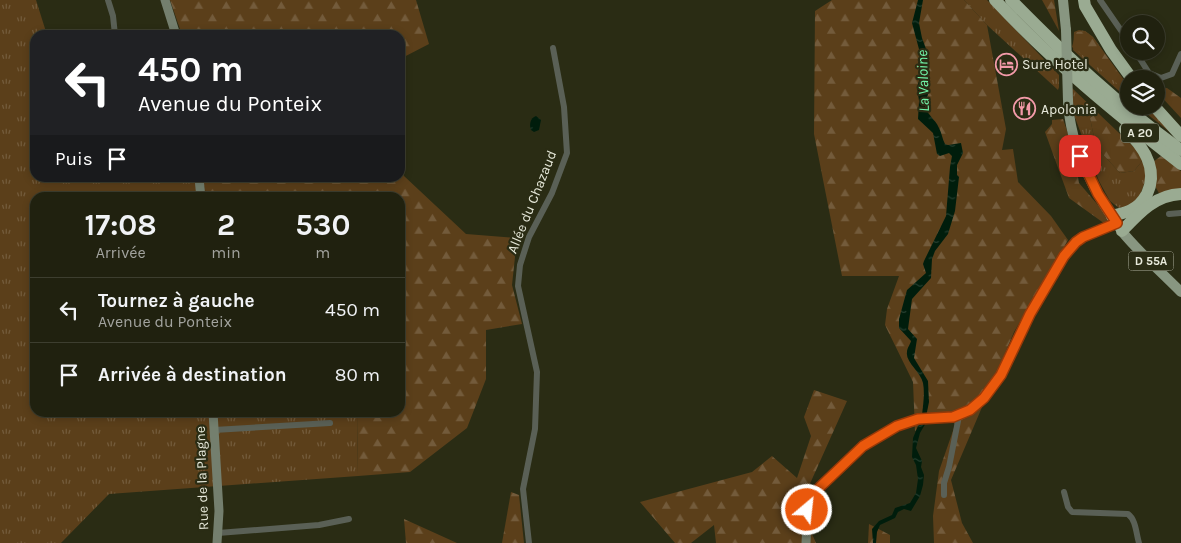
<!DOCTYPE html>
<html lang="fr">
<head>
<meta charset="utf-8">
<style>
  body { margin:0; font-family:Karla,sans-serif; background:#282918; color:#f1f3f6; height:100vh; display:flex; flex-direction:column; font-size:19px; white-space:nowrap }
  * { box-sizing:border-box; margin:0 }
  p { font-size:16px; color:#a2a39e }
  .icon { flex:none; width:28px; height:28px; fill:none; stroke:currentColor; stroke-width:2; stroke-linecap:round; stroke-linejoin:round }
  .map { position:relative; flex:1; overflow:hidden }
  .panel { position:absolute; left:30px; top:192px; width:375px; height:225px; display:flex; flex-direction:column; background:#20210f; border-radius:15px; box-shadow:0 2px 8px #0003,0 0 0 1px #3d3e2f }
  .panel>* { flex:none }
  .guide { position:absolute; left:30px; top:30px; width:375px; height:152px; border-radius:15px; box-shadow:0 2px 8px #0003,0 0 0 1px #3d3e2f; background:#202124; color:#fff; overflow:hidden }
  .controls { position:absolute; left:1120px; top:15px; display:grid; gap:10px }
  .controls a { display:grid; place-items:center; width:45px; height:45px; border-radius:50%; background:#20210f; box-shadow:0 2px 8px #0003,0 0 0 1px #3d3e2f; font-size:25px }
  .pin { position:absolute; display:grid; place-items:center; width:42px; height:42px; color:#fff; margin:-21px; border-radius:10px; box-shadow:0 2px 8px #0006 }
  .me { position:absolute; width:55px; margin:-28px; rotate:28deg; stroke-linejoin:round; filter:drop-shadow(0 0 4px #0008) }
  .turn { display:flex; align-items:center; gap:18px; height:105px; padding:0 25px; font-size:22px }
  .turn .icon { width:65px; height:65px; stroke-width:2.5 }
  .turn b { display:block; font-size:35px; line-height:42px }
  .then { display:flex; align-items:center; height:48px; padding:0 25px; background:#0003; gap:10px; font-size:19px }
  .eta { display:flex; justify-content:space-evenly; align-items:center; height:85px; text-align:center }
  .eta b { font-size:30px; font-weight:700; line-height:35px }
  ul { padding:0; list-style:none }
  li { display:flex; align-items:center; gap:15px; height:65px; padding:0 25px; border-top:1px solid #3d3e2f }
  li div { flex:1 }
  li b { display:block; font-size:19px }
  li em { font-style:normal }
  .map>svg:first-child { display:block }
  .grass { fill:url(#grass-tufts) }
  .forest { fill:url(#forest-firs) }
  .water { fill:url(#water-ripples) }
  .lines { fill:none; stroke-linecap:round; stroke-linejoin:round }
  .street { stroke:#5a6056; stroke-width:6 }
  .secondary { stroke:#747f6e; stroke-width:9 }
  .primary { stroke:#889681; stroke-width:10 }
  .highway { stroke:#9aab92; stroke-width:12 }
  .primary-bridge { stroke:#889681; stroke-width:10 }
  .route-casing { stroke:#983908; stroke-width:12 }
  .route { stroke:#ea580c; stroke-width:9 }
  .labels { text-anchor:middle; dominant-baseline:central; stroke-width:4.5; stroke-linejoin:round; paint-order:stroke }
  .shield { fill:#2a2c14; stroke:#aeb09f; stroke-width:1 }
  .shield-label { font-size:12px; font-weight:bold; fill:#e7e9da }
  .poi-label { font-size:14px; fill:#e7e9da; stroke:#2a2c14; text-anchor:start }
  .street-label { font-size:14px; fill:#e7e9da; stroke:#2a2c14 }
  .water-label { font-size:15px; font-style:italic; fill:#72f5a9; stroke:#2a2c14 }
</style>
</head>
<body>
<div class="map">
<svg width="1181" height="543" viewBox="0 0 1181 543">
  <defs>
    <pattern id="grass-tufts" width="24" height="20" patternUnits="userSpaceOnUse" patternTransform="scale(1.25)"><rect width="24" height="20" fill="#5b3f1a"/><path d="M3 7l-1-3M5 7V3M7 7l1-3M15 17l-1-3M17 17v-4M19 17l1-3" fill="none" stroke="#735b3b"/></pattern>
    <pattern id="forest-firs" width="22" height="20" patternUnits="userSpaceOnUse" patternTransform="scale(1.25)"><rect width="22" height="20" fill="#5b3f1a"/><path d="M5 1l3.5 6h-7zM16 11l3.5 6h-7z" fill="#735b3b"/></pattern>
    <pattern id="water-ripples" width="26" height="14" patternUnits="userSpaceOnUse" patternTransform="scale(1.25)"><rect width="26" height="14" fill="#001d0c"/><path d="M2 4q2-2 4 0t4 0M15 11q2-2 4 0t4 0" fill="none" stroke="#253e2f"/></pattern>
  </defs>
  <rect width="100%" height="100%" fill="#2a2c14"/>
  <!-- grass -->
  <g class="grass">
    <polygon points="0,0 36,0 47,35 35,35 35,178 202,178 207,197 35,198 35,412 357,413 358,476 109,494 61,543 0,543"/>
    <polygon points="964,0 987,0 1059,75 1059,87 1058,90 987,25"/>
    <polygon points="1079,30 1085,31 1093,37 1129,87 1129,100 1073,50 1074,32"/>
    <polygon points="1072,88 1097,112 1090,118 1096,147 1120,173 1134,171 1143,160 1148,173 1137,204 1119,208 1110,201 1099,181 1074,115"/>
    <polygon points="1137,106 1147,106 1181,141"/>
  </g>
  <!-- forest -->
  <g class="forest">
    <polygon points="170,0 416,0 429,44 400,59 400,35 182,35"/>
    <polygon points="832,0 964,0 987,25 1006,129 1002,150 1013,149 1018,182 1051,216 1068,240 1014,332 951,480 962,523 973,543 934,543 933,516 939,471 955,425 948,413 934,415 915,431 913,382 885,325 887,309 899,276 842,276 814,134 815,11"/>
    <polygon points="1042,0 1054,0 1059,31"/>
    <polygon points="1085,31 1093,37 1129,88 1124,90 1107,74 1072,47 1075,36 1077,32"/>
    <polygon points="1156,88 1167,88 1181,98 1181,118 1156,91"/>
    <polygon points="1097,112 1139,152 1143,160 1134,171 1120,173 1096,147 1090,118"/>
    <polygon points="1063,119 1073,148 1079,183 1110,219 1105,224 1069,198 1045,132 1052,124 1052,120"/>
    <polygon points="1161,156 1181,171 1181,190 1160,195 1155,186 1153,162"/>
    <polygon points="400,160 404,176 466,234 517,238 512,285 522,324 486,330 486,379 467,428 410,472 358,476 357,413 400,412 400,198 207,197 202,178 400,178"/>
    <polygon points="814,390 847,401 800,506 816,543 716,543 714,525 691,543 675,543 640,502 752,472 772,456 797,478 811,436 804,417"/>
    <polygon points="511,492 519,495 524,543 502,543"/>
    <polygon points="404,519 457,543 406,543"/>
    <polygon points="869,524 890,535 890,543 868,543"/>
  </g>
  <!-- water -->
  <g class="water">
    <path d="M918,0H923L919,23L922,38L929,57L925,83L928,95C918,110 934,116 939,128C942,133 942,139 945,144L948,145L961,143L963,153L957,165V175L959,177L955,211L948,234L935,251L932,259L931,278L912,299L908,329L917,339L914,358L928,381L929,402L926,417L922,415C923,405 925,394 923,383C921,372 905,362 907,352C907,348 910,345 911,341L899,328V319L907,290L926,273L923,264L924,261L946,216L950,167L952,156L949,153L940,156L937,154L933,133L918,119L919,101L917,87L919,81L920,53L912,23Z"/>
    <path d="M536,116L541,120L539,130L534,132L531,130C529,125 530,118 536,116Z"/>
    <polygon points="920,421 927,421 920,433 916,448 922,461 921,467 924,475 923,485 920,496 911,511 904,509 898,512 895,518 880,525 877,532 876,543 873,543 872,529 879,521 892,515 895,508 910,503 916,493 918,479 916,465 912,457 913,438"/>
  </g>
  <g class="lines">
    <!-- street -->
    <g class="street">
      <polyline points="108,0 113,16 115,35"/>
      <polyline points="1100,0 1129,42"/>
      <polyline points="1135,51 1149,73 1161,78 1172,74 1181,54"/>
      <polyline points="1169,214 1181,213"/>
      <polyline points="214,430 330,423"/>
      <path d="M1064,492L1068,507L1072,512L1128,514C1136,520 1136,533 1139,543"/>
      <polyline points="944,495 944,483 949,467 959,416"/>
      <polyline points="218,533 319,525 349,519"/>
      <polyline points="529,543 523,489 535,429 537,372 518,286 520,265 529,237 552,193 567,153 564,107 553,48"/>
    </g>
    <!-- secondary -->
    <g class="secondary">
      <polyline points="165,0 176,35"/>
      <polyline points="199,178 201,198"/>
      <polyline points="213,412 219,511 217,543"/>
      <polyline points="806,543 808,501 821,486 863,446 897,426 918,419 959,416 970,410 984,398 1001,375 1030,314 1064,256 1076,242 1083,237 1117,223"/>
    </g>
    <!-- primary -->
    <g class="primary">
      <polyline points="1063,0 1066,30"/>
      <path d="M1068,101C1070,148 1096,197 1124,234C1141,254 1162,273 1181,292"/>
    </g>
    <!-- highway -->
    <g class="highway">
      <path d="M995,0C1052,61 1115,113 1181,164"/>
      <path d="M1011,0C1064,54 1119,106 1181,150"/>
      <polyline points="1084,0 1085,6 1111,50 1132,79"/>
      <polyline points="1154,106 1181,136"/>
      <path d="M1112,216C1119,214 1125,213 1131,210C1138,207 1143,201 1147,194C1159,168 1143,146 1125,129"/>
      <path d="M1122,231C1139,213 1155,195 1181,194"/>
    </g>
    <!-- primary-bridge -->
    <polyline class="primary-bridge" points="1066,30 1068,101"/>
  </g>
  <g class="lines">
    <defs>
      <polyline id="route" points="807,510 808,501 821,486 863,446 897,426 918,419 953,417 970,410 984,398 1001,375 1030,314 1064,256 1076,242 1083,237 1117,223 1098,194 1080,156"/>
    </defs>
    <!-- route casing -->
    <use href="#route" class="route-casing"/>
    <!-- route -->
    <use href="#route" class="route"/>
  </g>
  <!-- icons -->
  <defs>
    <symbol id="hotel-ring" viewBox="-11 -11 22 22"><circle r="9.5" fill="#2a2c14" stroke="#f39aa9" stroke-width="1.5"/><path d="M-6-4.5h1.5V1H6V5H4.5V3h-9V5H-6ZM-4 0a1.8 1.8 0 1 1 3.6 0ZM.5 0V-2.5h3Q6-2.5 6 0Z" fill="#f39aa9"/></symbol>
    <symbol id="restaurant-ring" viewBox="-11 -11 22 22"><circle r="9.5" fill="#2a2c14" stroke="#f39aa9" stroke-width="1.5"/><path d="M-5-6h1v4h1v-4h1v4h1v-4h1v5L-1.5 .5V6h-2V.5L-5-1ZM5-6V6H3V1.5H1.5Q1.5-4 5-6Z" fill="#f39aa9"/></symbol>
  </defs>
  <g fill-rule="evenodd">
    <use href="#hotel-ring" x="994" y="52" width="25" height="25"/>
    <use href="#restaurant-ring" x="1012" y="96" width="25" height="25"/>
  </g>
  <g class="labels">
    <!-- shield labels -->
    <g class="shield">
      <rect x="1121" y="123.5" width="38" height="19" rx="4"/>
      <rect x="1128.5" y="251.5" width="45" height="19" rx="4"/>
    </g>
    <g class="shield-label">
      <text x="1140" y="133">A 20</text>
      <text x="1151" y="261">D 55A</text>
    </g>
    <!-- poi labels -->
    <g class="poi-label">
      <text x="1022" y="64">Sure Hotel</text>
      <text x="1041" y="109">Apolonia</text>
    </g>
    <!-- street labels -->
    <g class="street-label">
      <text transform="translate(532 202) rotate(-68)">Allée du Chazaud</text>
      <text transform="translate(202 478) rotate(-92)">Rue de la Plagne</text>
    </g>
    <!-- water labels -->
    <g class="water-label">
      <text transform="translate(923 81) rotate(-92)">La Valoine</text>
    </g>
  </g>
</svg>
<div class="controls">
<a><svg class="icon" aria-label="search" viewBox="0 0 24 24"><circle cx="10" cy="10" r="6"/><path d="M15 15l6 6"/></svg></a>
<a><svg class="icon" aria-label="layers" viewBox="0 0 24 24"><path d="M12 4l9 5-9 5-9-5zM3 14l9 5 9-5"/></svg></a>
</div>
<div class="pin" style="left:1080px;top:156px;background:#d93025"><svg class="icon" aria-label="arrive" viewBox="0 0 24 24"><path d="M6 21V4h12l-3 4 3 4H6"/></svg></div>
<svg class="me" style="left:807px;top:510px" viewBox="-20 -20 40 40"><circle r="17" fill="#ea580c" stroke="#fff" stroke-width="3"/><path d="M0-11L8 9 0 5-8 9z" fill="#fff"/></svg>
<div class="guide">
<div class="turn"><svg class="icon" aria-label="left" viewBox="0 0 24 24"><path d="M17 20v-9H6M10 6l-5 5 5 5"/></svg><div><b>450 m</b>Avenue du Ponteix</div></div>
<div class="then">Puis<svg class="icon" aria-label="arrive" viewBox="0 0 24 24"><path d="M6 21V4h12l-3 4 3 4H6"/></svg></div>
</div>
<section class="panel">
<div class="eta">
<div><b>17:08</b><p>Arrivée</p></div>
<div><b>2</b><p>min</p></div>
<div><b>530</b><p>m</p></div>
</div>
<ul>
<li><svg class="icon" aria-label="left" viewBox="0 0 24 24"><path d="M17 20v-9H6M10 6l-5 5 5 5"/></svg><div><b>Tournez à gauche</b><p>Avenue du Ponteix</p></div><em>450 m</em></li>
<li><svg class="icon" aria-label="arrive" viewBox="0 0 24 24"><path d="M6 21V4h12l-3 4 3 4H6"/></svg><div><b>Arrivée à destination</b></div><em>80 m</em></li>
</ul>
</section>
</div>
</body>
</html>
